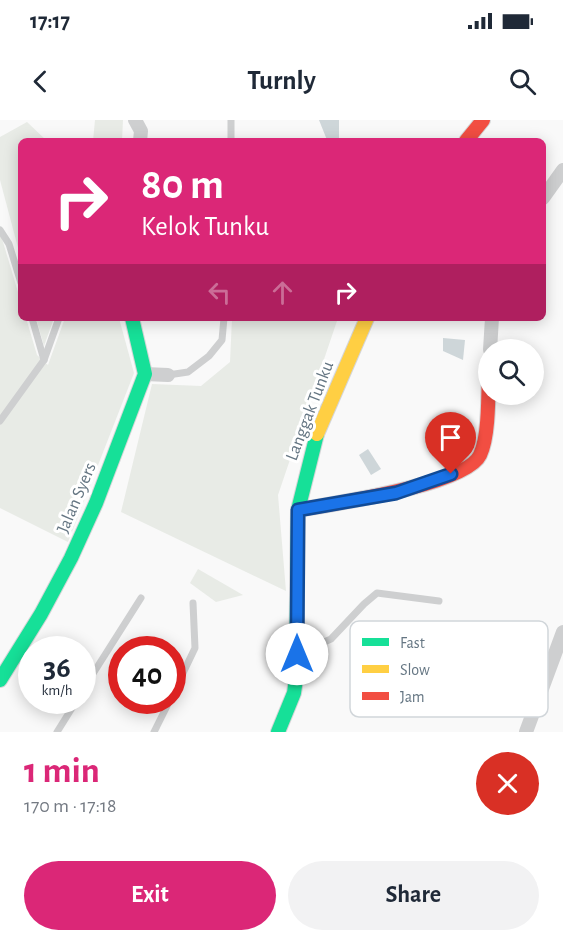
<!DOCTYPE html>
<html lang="en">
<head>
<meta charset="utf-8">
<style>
  body { margin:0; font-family:"Alegreya Sans",sans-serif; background:#f2f2f3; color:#1f2937; height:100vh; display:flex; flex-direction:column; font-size:22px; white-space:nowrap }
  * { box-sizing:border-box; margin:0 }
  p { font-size:20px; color:#747a83 }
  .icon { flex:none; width:33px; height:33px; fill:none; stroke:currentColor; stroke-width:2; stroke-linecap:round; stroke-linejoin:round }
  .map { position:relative; height:612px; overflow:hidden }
  .sheet { display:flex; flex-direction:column; background:#fff; flex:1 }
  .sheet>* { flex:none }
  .hud { position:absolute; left:18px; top:18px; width:528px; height:183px; border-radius:9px; box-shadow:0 3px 15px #0003; background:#db2777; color:#fff; overflow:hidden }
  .tools { position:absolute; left:478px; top:219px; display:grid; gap:12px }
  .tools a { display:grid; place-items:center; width:66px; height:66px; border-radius:50%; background:#fff; box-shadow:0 3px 15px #0003; font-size:30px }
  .speed { position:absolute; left:18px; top:516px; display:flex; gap:12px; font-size:30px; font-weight:700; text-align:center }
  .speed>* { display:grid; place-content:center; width:78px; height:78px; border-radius:50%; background:#fff; box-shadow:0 3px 15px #0003; line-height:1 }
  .speed small { font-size:15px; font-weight:400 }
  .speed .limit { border:9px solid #d22; background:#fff; color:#111 }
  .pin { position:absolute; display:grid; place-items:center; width:51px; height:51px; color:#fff; margin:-62px -26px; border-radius:50% 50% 50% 0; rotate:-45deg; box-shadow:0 0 6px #0007 }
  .pin .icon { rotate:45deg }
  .me { position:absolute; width:66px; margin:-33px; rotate:0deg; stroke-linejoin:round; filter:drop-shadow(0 0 4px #0008) }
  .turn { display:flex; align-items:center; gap:21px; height:126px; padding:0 24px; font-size:27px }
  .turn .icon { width:78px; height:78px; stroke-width:2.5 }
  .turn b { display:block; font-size:42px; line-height:51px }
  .lanes { display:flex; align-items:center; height:57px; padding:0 24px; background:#0003; justify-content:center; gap:30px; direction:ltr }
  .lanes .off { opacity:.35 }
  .round { display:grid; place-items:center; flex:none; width:63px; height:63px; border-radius:32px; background:#f2f2f3 }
  .overview { display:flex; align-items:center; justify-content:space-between; height:102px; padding:0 24px }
  h1 { font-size:36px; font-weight:600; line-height:45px; color:#db2777 }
  .button { display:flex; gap:12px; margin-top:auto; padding:12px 24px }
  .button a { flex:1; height:69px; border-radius:36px; background:#db2777; color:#fff; font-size:24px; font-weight:600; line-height:69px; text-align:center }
  .button a+a { background:#f2f2f3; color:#1f2937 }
  .status { display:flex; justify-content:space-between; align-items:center; height:42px; padding:0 30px; background:#fff; direction:ltr }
  .status svg { height:16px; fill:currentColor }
  header { display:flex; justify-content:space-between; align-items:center; height:78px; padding:0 24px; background:#fff; font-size:27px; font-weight:600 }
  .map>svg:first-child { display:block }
  .green { fill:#e8ebe6 }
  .water { fill:#ced6d9 }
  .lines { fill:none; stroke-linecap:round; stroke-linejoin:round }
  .fast-casing { stroke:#d5d6d7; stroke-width:16 }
  .slow-casing { stroke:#d5d6d7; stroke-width:16 }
  .jam-casing { stroke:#d5d6d7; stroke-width:16 }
  .lane { stroke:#cecfd0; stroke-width:7 }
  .street { stroke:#cecfd0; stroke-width:14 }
  .fast { stroke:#16e098; stroke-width:14 }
  .slow { stroke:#ffcf43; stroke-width:14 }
  .jam { stroke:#f24e42; stroke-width:14 }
  .route-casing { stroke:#114b97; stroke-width:15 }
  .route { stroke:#1a73e8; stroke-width:10 }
  .labels { text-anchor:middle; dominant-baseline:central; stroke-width:6; stroke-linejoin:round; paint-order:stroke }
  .street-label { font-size:18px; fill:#657683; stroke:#fff }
  .key { fill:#fff; stroke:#d1d6da; stroke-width:1.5 }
  .key-label { font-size:16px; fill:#657683 }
</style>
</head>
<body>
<div class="status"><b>17:17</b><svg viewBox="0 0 49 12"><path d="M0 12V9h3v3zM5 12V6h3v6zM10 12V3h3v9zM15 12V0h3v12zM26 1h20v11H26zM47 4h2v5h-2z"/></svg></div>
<header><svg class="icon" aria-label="back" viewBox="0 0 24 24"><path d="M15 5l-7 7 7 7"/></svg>Turnly<svg class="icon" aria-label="search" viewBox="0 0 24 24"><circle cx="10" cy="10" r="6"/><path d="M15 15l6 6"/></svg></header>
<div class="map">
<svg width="563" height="612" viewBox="0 0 563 612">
  <rect width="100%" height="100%" fill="#f9f9f9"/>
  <!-- green -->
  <g class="green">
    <polygon points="95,0 123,0 122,21 93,21"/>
    <polygon points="27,2 47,21 21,21 21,139 0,60 0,17"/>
    <polygon points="0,112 21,182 21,198 26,198 37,235 48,245 65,198 119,198 134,253 68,422 0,388"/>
    <polygon points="36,198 54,198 44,226"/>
    <polygon points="232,198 338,198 278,375 286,471 121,392 152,264 201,266 230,242"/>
    <polygon points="198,449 243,475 216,482 190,463"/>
  </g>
  <!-- water -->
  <g class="water">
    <polygon points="319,0 339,0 339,21 327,20"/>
    <polygon points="443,218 465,220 463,240 443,231"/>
    <polygon points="368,329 381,349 371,355 359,335"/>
  </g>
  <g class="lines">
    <defs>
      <g id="fast">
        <polyline points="0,560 41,494 71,438 96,383 145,254 132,198"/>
        <polyline points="278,612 294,573 296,559 298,390 317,314"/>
      </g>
      <polyline id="slow" points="317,314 367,198"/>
      <g id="jam">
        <polyline points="466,21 483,0"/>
        <path d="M298,390C332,384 466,365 480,335C490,315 488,267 489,243"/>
      </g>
    </defs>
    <!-- fast casing -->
    <use href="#fast" class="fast-casing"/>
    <!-- slow casing -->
    <use href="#slow" class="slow-casing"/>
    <!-- jam casing -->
    <use href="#jam" class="jam-casing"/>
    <!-- lane -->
    <g class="lane">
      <polyline points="231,0 231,21"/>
      <polyline points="0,110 9,124 21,163"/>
      <polyline points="32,198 44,240"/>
      <polyline points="168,255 188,252 209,236 222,220 224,198"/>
      <polyline points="0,301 44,240 59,198"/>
      <polyline points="299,533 331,519 364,484 377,473 439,481"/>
      <polyline points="82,571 141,478"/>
      <polyline points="172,576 195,528 193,483"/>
      <polyline points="57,612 77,580"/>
      <polyline points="154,612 170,580"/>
    </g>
    <!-- street -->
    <g class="street">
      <polyline points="135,0 141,11 140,21"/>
      <polyline points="543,78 563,50"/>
      <polyline points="490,230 492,198"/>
      <polyline points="145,254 168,255"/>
      <polyline points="526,612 563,512"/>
    </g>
    <!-- fast -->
    <use href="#fast" class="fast"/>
    <!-- slow -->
    <use href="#slow" class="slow"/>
    <!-- jam -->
    <use href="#jam" class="jam"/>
  </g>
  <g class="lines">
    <defs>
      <polyline id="route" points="297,534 298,390 396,373 451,354"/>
    </defs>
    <!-- route casing -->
    <use href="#route" class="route-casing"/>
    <!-- route -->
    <use href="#route" class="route"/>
  </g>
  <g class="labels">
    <!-- street labels -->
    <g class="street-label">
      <text transform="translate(310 291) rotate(-69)">Langgak Tunku</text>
      <text transform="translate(77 378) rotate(-67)">Jalan Syers</text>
    </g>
  </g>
  <!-- legend -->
  <rect x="350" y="501" width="198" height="96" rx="9" class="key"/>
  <rect x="362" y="518" width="27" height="8" fill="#16e098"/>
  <rect x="362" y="545" width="27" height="8" fill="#ffcf43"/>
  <rect x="362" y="572" width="27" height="8" fill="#f24e42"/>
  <g class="key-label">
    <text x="400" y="528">Fast</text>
    <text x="400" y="555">Slow</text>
    <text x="400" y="582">Jam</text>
  </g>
</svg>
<div class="tools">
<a><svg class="icon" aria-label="search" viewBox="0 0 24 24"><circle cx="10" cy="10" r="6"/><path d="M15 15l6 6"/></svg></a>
</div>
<div class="speed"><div>36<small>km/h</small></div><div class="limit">40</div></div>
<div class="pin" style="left:451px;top:354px;background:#d93025"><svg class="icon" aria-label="arrive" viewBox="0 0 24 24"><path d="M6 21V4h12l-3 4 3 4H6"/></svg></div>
<svg class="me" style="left:297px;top:534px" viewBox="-20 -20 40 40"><circle r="19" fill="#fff"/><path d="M0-13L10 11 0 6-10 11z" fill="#1a73e8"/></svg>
<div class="hud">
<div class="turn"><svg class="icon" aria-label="right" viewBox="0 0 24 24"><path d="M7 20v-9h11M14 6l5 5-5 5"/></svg><div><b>80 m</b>Kelok Tunku</div></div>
<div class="lanes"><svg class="icon off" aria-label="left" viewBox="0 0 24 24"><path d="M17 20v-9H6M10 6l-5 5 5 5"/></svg><svg class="icon off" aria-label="ahead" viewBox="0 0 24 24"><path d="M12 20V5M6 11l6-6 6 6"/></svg><svg class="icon" aria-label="right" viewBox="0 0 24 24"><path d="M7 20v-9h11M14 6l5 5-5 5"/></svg></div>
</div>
</div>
<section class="sheet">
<div class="overview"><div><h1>1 min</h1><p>170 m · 17:18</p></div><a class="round" style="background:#d93025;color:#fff"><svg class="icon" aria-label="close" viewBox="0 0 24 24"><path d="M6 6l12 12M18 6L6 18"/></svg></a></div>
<div class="button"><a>Exit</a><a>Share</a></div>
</section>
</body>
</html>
